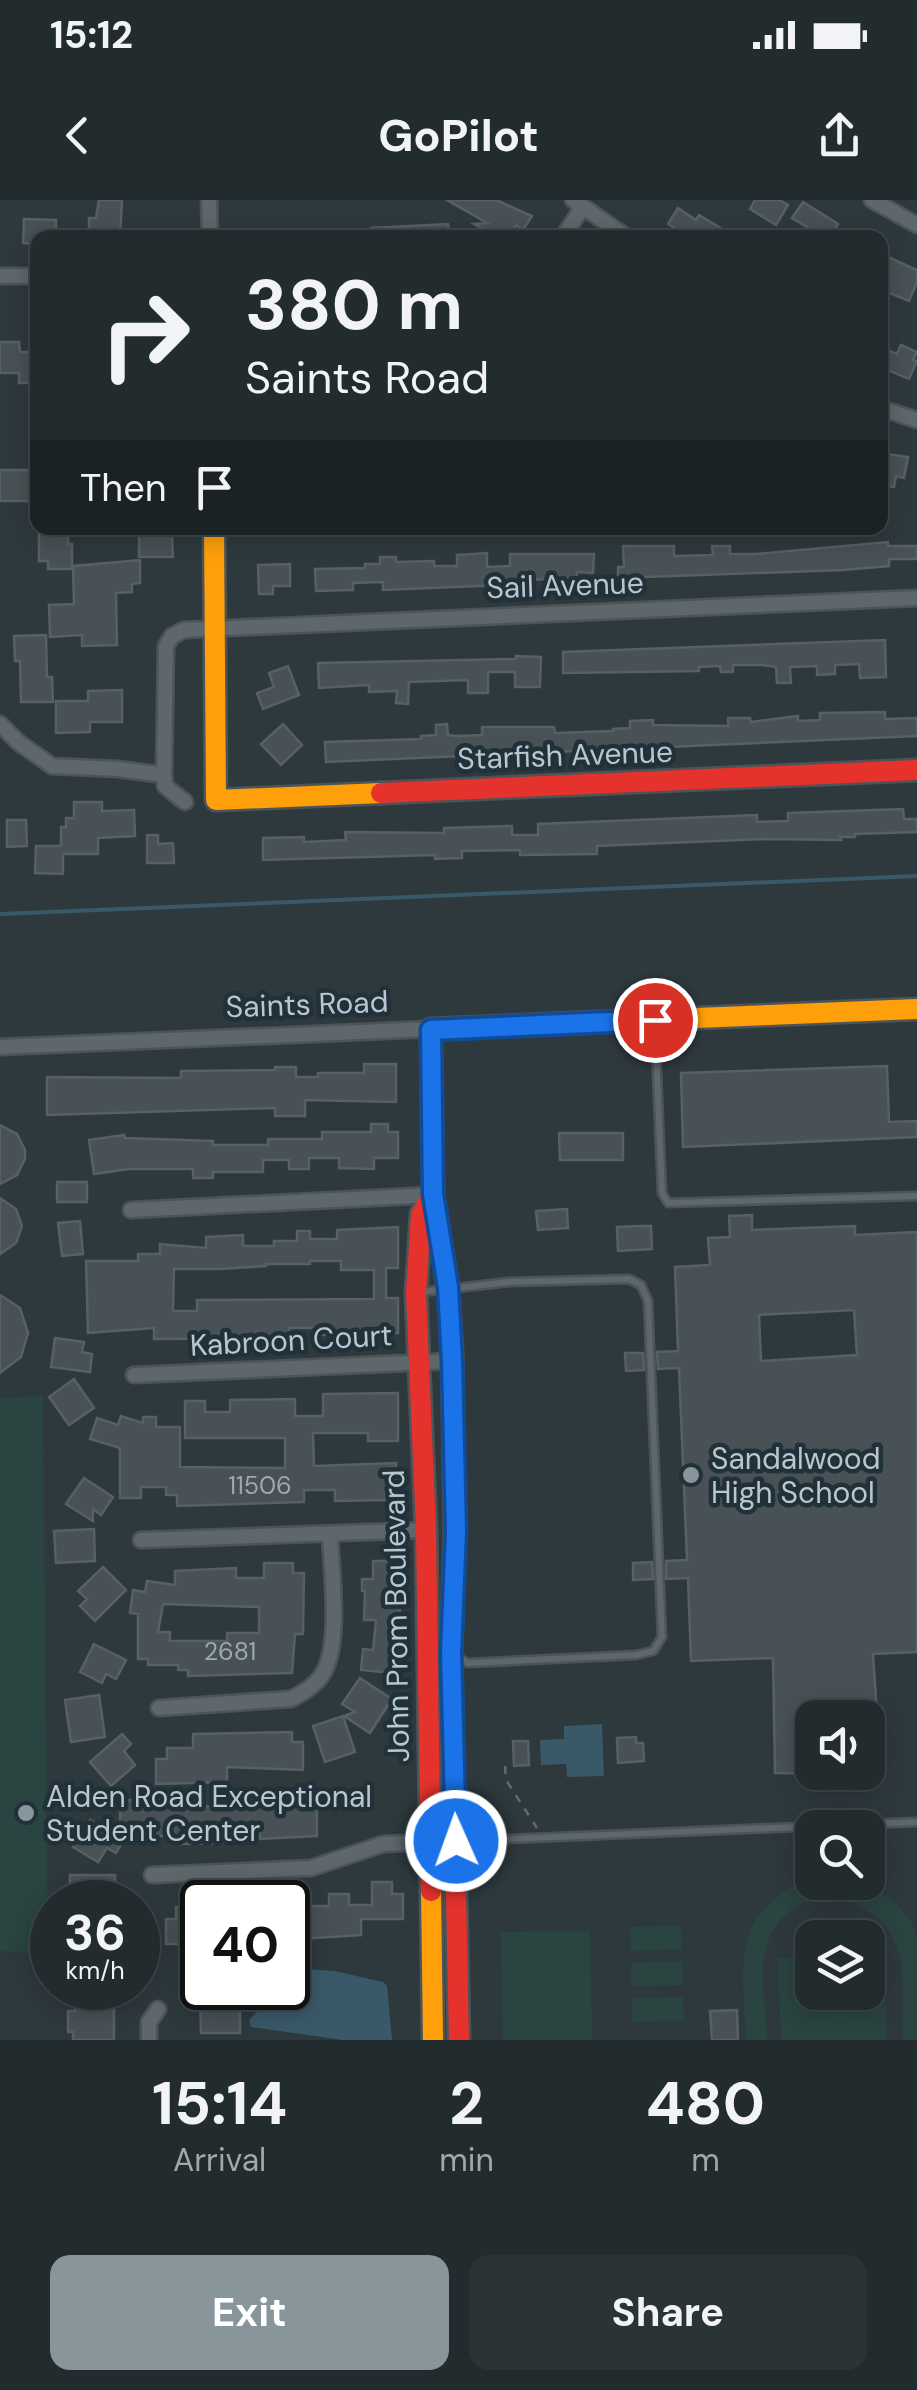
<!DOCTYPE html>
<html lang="en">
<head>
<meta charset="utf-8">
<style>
  body { margin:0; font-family:"DM Sans",sans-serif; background:#2a3336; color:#f1f3f6; height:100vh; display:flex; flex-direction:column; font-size:38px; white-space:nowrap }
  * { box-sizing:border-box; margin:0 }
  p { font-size:32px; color:#a2a7aa }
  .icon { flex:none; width:55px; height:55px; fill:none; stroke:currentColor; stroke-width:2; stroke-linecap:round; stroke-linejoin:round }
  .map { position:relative; height:1840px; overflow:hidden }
  .drawer { display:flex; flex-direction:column; background:#222b2e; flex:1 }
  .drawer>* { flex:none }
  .banner { position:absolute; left:30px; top:30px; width:858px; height:305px; border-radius:20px; box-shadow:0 5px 25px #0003,0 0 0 2px #3f474a; background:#222b2e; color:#f1f3f6; overflow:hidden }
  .buttons { position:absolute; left:795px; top:1500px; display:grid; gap:20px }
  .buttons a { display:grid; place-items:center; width:90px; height:90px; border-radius:20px; background:#222b2e; box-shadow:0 5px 25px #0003,0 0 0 2px #3f474a; font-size:50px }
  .speed { position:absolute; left:30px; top:1680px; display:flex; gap:20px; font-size:50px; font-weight:700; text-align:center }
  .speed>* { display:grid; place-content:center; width:130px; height:130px; border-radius:50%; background:#222b2e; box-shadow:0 5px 25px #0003,0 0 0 2px #3f474a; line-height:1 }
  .speed small { font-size:25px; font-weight:400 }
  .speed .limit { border:5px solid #111; border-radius:15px; background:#fff; color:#111 }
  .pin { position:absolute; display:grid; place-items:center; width:85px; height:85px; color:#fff; margin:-42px; border:5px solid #fff; border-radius:50%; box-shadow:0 2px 10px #0007 }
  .me { position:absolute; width:110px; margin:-55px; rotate:358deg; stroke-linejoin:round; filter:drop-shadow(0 0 8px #0008) }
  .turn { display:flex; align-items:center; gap:35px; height:210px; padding:0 50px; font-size:45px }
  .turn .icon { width:130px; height:130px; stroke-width:2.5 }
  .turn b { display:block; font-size:70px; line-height:85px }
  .then { display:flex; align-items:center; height:95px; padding:0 50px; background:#0003; gap:20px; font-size:38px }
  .eta { display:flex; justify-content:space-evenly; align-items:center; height:170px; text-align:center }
  .eta b { font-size:60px; font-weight:700; line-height:70px }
  .primary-button { display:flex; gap:20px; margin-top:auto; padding:20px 50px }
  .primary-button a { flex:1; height:115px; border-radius:20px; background:#88959b; color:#fff; font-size:40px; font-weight:700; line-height:115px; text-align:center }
  .primary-button a+a { background:#2a3336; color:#f1f3f6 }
  .status { display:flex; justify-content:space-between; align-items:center; height:70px; padding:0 50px; background:#222b2e; direction:ltr }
  .status svg { height:28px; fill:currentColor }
  header { display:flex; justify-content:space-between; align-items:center; height:130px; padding:0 50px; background:#222b2e; font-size:45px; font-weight:700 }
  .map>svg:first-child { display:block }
  .green { fill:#2a4441 }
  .water { fill:#3a5968 }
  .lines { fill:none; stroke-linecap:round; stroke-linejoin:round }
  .stream { stroke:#3a5968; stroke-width:4 }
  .building { fill:#485155; stroke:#566065; stroke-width:2.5; fill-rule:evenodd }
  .lane-casing { stroke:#4c5458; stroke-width:11 }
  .street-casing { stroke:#4c5458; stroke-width:19 }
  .fast-casing { stroke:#4c5458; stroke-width:25 }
  .slow-casing { stroke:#4c5458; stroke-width:25 }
  .jam-casing { stroke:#4c5458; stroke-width:25 }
  .path { stroke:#616a6e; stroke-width:2.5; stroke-dasharray:8 8; stroke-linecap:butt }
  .lane { stroke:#5e676b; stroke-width:6 }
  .street { stroke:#5e676b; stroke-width:14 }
  .fast { stroke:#30b455; stroke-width:20 }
  .slow { stroke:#ff9f0a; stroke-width:20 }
  .jam { stroke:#e5322d; stroke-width:20 }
  .route-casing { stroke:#114b97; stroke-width:25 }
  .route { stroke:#1a73e8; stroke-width:18 }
  .poi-dot { fill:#88959b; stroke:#20313a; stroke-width:4 }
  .labels { text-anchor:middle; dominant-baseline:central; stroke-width:9; stroke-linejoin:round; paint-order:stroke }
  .number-label { font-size:25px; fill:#9da9af }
  .street-label { font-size:30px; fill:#b9c6cd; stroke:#20313a }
  .poi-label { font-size:30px; fill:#b9c6cd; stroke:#20313a; text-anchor:start }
</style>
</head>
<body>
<div class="status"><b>15:12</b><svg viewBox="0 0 49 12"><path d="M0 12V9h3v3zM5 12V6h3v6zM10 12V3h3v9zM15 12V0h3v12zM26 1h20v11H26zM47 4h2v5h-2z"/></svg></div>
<header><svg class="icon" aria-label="back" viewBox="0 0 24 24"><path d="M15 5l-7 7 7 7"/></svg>GoPilot<svg class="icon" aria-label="share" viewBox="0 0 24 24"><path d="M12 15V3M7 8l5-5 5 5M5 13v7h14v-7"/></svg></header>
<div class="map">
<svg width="917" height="1840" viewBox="0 0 917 1840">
  <rect width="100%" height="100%" fill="#2e393e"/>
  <!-- green -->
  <g class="green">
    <polygon points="43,1196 48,1753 0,1751 0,1198"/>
    <path d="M812,1677V1682H868L899,1706L912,1723L917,1739V1840H903C902,1811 906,1775 897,1748C876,1685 785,1680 766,1747C759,1775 766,1811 767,1840H746C743,1762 728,1714 812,1677Z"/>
    <polygon points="681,1726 682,1749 631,1751 630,1727"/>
    <polygon points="590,1731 592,1840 503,1840 501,1732"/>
    <polygon points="884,1754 887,1840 781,1840 778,1758 812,1757 812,1792 868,1792 868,1755"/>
    <polygon points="682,1761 683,1785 631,1786 631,1763"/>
    <polygon points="683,1797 684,1820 632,1822 632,1798"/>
  </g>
  <!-- water -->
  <g class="water">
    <polygon points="602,1524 604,1576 567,1577 566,1564 541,1565 540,1540 564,1539 564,1526"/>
    <polygon points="288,1768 334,1771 383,1782 387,1786 392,1840 343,1840 251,1827 249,1820 265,1804 264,1788 288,1788"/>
  </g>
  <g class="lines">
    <!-- stream -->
    <polyline class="stream" points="0,714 917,676"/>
  </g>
  <!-- building -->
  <g class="building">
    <polygon points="99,0 122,0 120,38 89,35 89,18 96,18"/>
    <polygon points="447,0 496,0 532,16 523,30 516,25 509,38 498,38 474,24 487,23"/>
    <polygon points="755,0 779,0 788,5 776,25 750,9"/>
    <polygon points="803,2 838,24 836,28 852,38 804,38 810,29 792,18"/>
    <polygon points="678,8 696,20 699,15 737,38 689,38 668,24"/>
    <polygon points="24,19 56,20 56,35 38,38 38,44 23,43"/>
    <polygon points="448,24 449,38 371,38 371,28"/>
    <polygon points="886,56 917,70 917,82 909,101 882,90 887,79 880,76 880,69"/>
    <polygon points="0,142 19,142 20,152 38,152 38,183 19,183 19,173 0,173"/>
    <polygon points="901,145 917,152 913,160 917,161 909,179 880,167 883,148 897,154"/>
    <polygon points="880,253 908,257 904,278 896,276 894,287 880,285"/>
    <polygon points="0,270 38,270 38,290 32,290 32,301 0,301"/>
    <polygon points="39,328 68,328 68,344 72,344 72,369 48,369 48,361 39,361"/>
    <polygon points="147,328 165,328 165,335 172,335 173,357 139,357 139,333 147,333"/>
    <polygon points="888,342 888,346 917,346 917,359 889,359 889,366 843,370 618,378 618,367 624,367 623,346 674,346 674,356 713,355 712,346 730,346 730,354 756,354"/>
    <polygon points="487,353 487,367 510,366 510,354 594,354 593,373 577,372 576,379 547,379 502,382 502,385 383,390 383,382 353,383 353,390 316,391 315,369 365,368 365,364 380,364 380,357 396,357 396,362 434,361 434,366 457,366 457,355"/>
    <polygon points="140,360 140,383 132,384 132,392 116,393 117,445 82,446 82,435 50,437 49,405 74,404 73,366"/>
    <polygon points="290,364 290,386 273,386 273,394 259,394 258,365"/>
    <polygon points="46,435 47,477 52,477 53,502 21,502 20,461 15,461 14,436"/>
    <polygon points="885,440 886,477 860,478 859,464 835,465 835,474 817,475 817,466 790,467 791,483 777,483 776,467 763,465 733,465 733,472 721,472 720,466 699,467 699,471 563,473 563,452"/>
    <polygon points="516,456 541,457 540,487 515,487 515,472 488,472 488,493 468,493 468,480 409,482 408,504 396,503 397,491 369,492 369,485 319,488 318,463 516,459"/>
    <polygon points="288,466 299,495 263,509 257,493 274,487 269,473"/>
    <polygon points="122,490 122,522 90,522 90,532 56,533 56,501 88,501 88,491"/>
    <polygon points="885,512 885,519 917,518 917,536 326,562 325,542 421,539 421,536 436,535 436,525 447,524 448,535 455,536 482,535 482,527 554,527 555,533 613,531 613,529 630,528 630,521 653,520 653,525 728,526 728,518 750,518 751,522 798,516 798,521 820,520 820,513"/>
    <polygon points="283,524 302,545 281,565 261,544"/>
    <polygon points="74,602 102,602 102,611 134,610 135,636 98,638 98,654 63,654 63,674 35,673 36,646 61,646 61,627 66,627 66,618 74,618"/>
    <polygon points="903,609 904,619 917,619 917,632 855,634 855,637 840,637 841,640 765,639 597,646 597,654 520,655 520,650 462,651 462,658 435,659 435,655 263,660 263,638 304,637 304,642 346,640 345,632 444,633 444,628 512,626 512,635 538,635 538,624 757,615 757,622 788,621 788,613"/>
    <polygon points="7,620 26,620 27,646 7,647"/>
    <polygon points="147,635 158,635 158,644 173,643 174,663 147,663"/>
    <polygon points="364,864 396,864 396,902 305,900 305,916 275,916 275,908 47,915 47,877 181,878 181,871 275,870 275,867 296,867 296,877 318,877 318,873 364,873"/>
    <polygon points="887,866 889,922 917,921 917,937 683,947 681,873"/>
    <polygon points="371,924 388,924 388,932 398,932 398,958 374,958 374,969 339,968 339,958 309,958 309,969 289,969 289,960 263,960 263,972 213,972 213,978 193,978 193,969 129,969 94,974 89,940 124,935 125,938 213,941 213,945 268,945 268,939 322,939 322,932 371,932"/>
    <polygon points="0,925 17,934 25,950 25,959 17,975 0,984"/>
    <polygon points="559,933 623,933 623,960 560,960"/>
    <rect x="57" y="982" width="30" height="20"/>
    <polygon points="0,998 16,1009 22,1026 16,1043 0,1054"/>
    <polygon points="567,1009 568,1028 538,1030 536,1011"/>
    <path d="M752,1015V1030L855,1026V1035L917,1032V1452L873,1454L881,1572H868V1518H812V1574L775,1573L773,1458L691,1461L688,1378L666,1379V1361L687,1360L679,1168L658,1169L657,1152L678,1151L675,1067L710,1065L708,1038L730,1037L729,1016ZM854,1110L857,1155L761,1161L759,1115Z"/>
    <polygon points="80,1021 83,1054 62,1056 58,1023"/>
    <polygon points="639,1026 651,1026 652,1049 618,1051 617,1027"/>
    <path d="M398,1027V1068H386V1098H398V1133L321,1135V1128H289V1138L154,1139V1128L88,1133L86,1061H138V1054H160V1044L206,1048V1037L243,1035V1046H274V1041H297V1031H310V1039H337V1030ZM310,1061H341V1070H374V1099L197,1100V1111H173L174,1069H219L266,1066V1064H310Z"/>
    <polygon points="0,1095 20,1108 28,1133 21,1157 0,1173"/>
    <polygon points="55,1138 84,1142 82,1152 92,1154 90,1172 51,1167"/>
    <polygon points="625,1153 643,1153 644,1170 626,1171"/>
    <polygon points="74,1179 94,1208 69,1225 49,1197"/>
    <polygon points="398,1193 398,1241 368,1241 368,1233 313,1233 314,1266 396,1263 396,1290 385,1290 385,1300 335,1301 335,1290 304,1290 304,1302 177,1306 177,1295 166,1295 166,1287 141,1287 141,1298 120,1298 120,1248 90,1239 97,1218 118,1225 121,1216 143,1223 143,1217 156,1217 156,1227 180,1227 180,1267 285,1268 285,1238 185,1238 185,1201 205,1201 205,1212 230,1212 230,1200 295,1199 295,1216 323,1216 323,1194"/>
    <polygon points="84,1278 113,1297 101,1315 93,1309 93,1321 66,1304"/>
    <polygon points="94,1329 95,1361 56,1363 54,1331"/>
    <polygon points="373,1361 401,1361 399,1442 405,1443 402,1463 393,1462 392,1473 361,1470 363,1449 373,1450 376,1420 364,1420 365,1391 362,1391 362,1379 373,1379"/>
    <polygon points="652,1362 653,1379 633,1380 633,1363"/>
    <path d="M264,1363H293V1373H304L303,1434H295L292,1473L188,1476V1470H178V1465H148V1459H138V1414L130,1413L133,1390L145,1392L147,1381L175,1385V1371L236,1368V1378H264ZM163,1404L259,1407V1433H227V1441H170V1432H158Z"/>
    <polygon points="103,1367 126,1390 95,1421 80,1406 87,1399 78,1391"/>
    <polygon points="94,1444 126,1460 116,1479 106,1474 102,1483 80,1472"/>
    <polygon points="360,1478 392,1499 370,1533 344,1516 355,1512 342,1504"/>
    <polygon points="99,1495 105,1537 71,1542 65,1500"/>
    <polygon points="343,1516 355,1552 325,1562 313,1526"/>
    <polygon points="292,1532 292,1542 303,1542 303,1570 227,1567 227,1582 156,1584 156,1559 167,1559 167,1548 193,1548 193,1534"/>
    <polygon points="122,1534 131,1544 124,1551 135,1565 111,1586 90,1562"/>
    <polygon points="636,1537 636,1543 643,1543 644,1561 618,1563 617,1538"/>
    <polygon points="513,1541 528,1541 529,1565 514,1566"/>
    <polygon points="248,1597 280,1597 280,1602 317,1602 317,1636 260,1639 260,1631 231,1631 231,1643 180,1644 180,1636 120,1636 120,1600 160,1600 160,1606 248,1607"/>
    <polygon points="90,1620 123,1641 116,1653 107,1648 98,1662 73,1647"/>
    <rect x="70" y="1675" width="45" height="27"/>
    <polygon points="372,1682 392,1682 392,1694 403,1694 403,1719 361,1719 361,1735 300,1739 300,1729 289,1729 289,1706 329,1706 329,1694 349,1694 349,1705 372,1705"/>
    <polygon points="176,1707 196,1707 196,1754 202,1754 202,1775 185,1775 185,1744 166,1744 166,1719 176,1719"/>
    <polygon points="75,1788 114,1788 114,1840 73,1840 73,1832 68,1832 68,1811 75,1811"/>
    <polygon points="200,1788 246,1788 246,1804 240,1804 240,1833 201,1833"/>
    <polygon points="737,1810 738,1840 712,1840 710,1811"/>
  </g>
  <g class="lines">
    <defs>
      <g id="lane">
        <polyline points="655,825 662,993 668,1003 917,996"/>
        <polyline points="421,1092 509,1082 629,1079 641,1085 648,1101 662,1437 653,1451 636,1455 468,1463 455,1456"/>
        <polyline points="459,1641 917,1622"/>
      </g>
      <g id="street">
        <polyline points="209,0 210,38"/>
        <polyline points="573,0 628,38"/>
        <polyline points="872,0 917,25"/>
        <polyline points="562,38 583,7"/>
        <polyline points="0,76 38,76"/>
        <polyline points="880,208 917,220"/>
        <polyline points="0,524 18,542 52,566 118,569 164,575"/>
        <polyline points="185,602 165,586 164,575 166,446 172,436 184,430 917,398"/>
        <polyline points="0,847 431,829"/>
        <polyline points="131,1010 433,995"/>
        <polyline points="134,1175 452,1161"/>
        <polyline points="141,1340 426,1330"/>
        <path d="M159,1508L291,1499C303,1493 315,1486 322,1475C342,1445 331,1370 330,1334"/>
        <polyline points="152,1675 311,1668 383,1644 456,1641"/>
        <polyline points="149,1840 149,1822 158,1809"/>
      </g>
      <polyline id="fast" points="452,1154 448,1087 433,995 431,829 622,821"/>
      <g id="slow">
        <polyline points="214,328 216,600 381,593"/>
        <polyline points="622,821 917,809"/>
        <polyline points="431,1691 433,1840"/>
      </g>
      <g id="jam">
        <polyline points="381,593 917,570"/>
        <polyline points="452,1154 455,1331 451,1453 459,1840"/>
        <polyline points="431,1691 426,1330 416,1093 421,1014 433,995"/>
      </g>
    </defs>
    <!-- lane casing -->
    <use href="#lane" class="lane-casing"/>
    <!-- street casing -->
    <use href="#street" class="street-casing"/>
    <!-- fast casing -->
    <use href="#fast" class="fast-casing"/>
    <!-- slow casing -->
    <use href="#slow" class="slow-casing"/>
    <!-- jam casing -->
    <use href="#jam" class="jam-casing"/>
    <!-- path -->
    <polyline class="path" points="505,1566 506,1580 537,1628"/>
    <!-- lane -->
    <use href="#lane" class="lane"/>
    <!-- street -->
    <use href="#street" class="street"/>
    <!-- fast -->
    <use href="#fast" class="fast"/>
    <!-- slow -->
    <use href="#slow" class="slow"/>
    <!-- jam -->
    <use href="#jam" class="jam"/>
  </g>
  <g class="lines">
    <defs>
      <polyline id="route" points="456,1641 451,1453 456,1331 452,1161 448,1087 433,994 431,830 655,820"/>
    </defs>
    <!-- route casing -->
    <use href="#route" class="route-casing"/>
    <!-- route -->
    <use href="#route" class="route"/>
  </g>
  <!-- markers -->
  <g class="poi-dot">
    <circle cx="691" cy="1275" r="10"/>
    <circle cx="26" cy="1613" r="10"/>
  </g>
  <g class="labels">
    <!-- number labels -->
    <g class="number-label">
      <text x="260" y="1285">11506</text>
      <text x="230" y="1451">2681</text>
    </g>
    <!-- street labels -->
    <g class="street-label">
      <text transform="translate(565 385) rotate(-2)">Sail Avenue</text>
      <text transform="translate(565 555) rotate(-2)">Starfish Avenue</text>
      <text transform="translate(307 804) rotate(-2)">Saints Road</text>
      <text transform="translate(291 1140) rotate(-3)">Kabroon Court</text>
      <text transform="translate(396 1416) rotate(-91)">John Prom Boulevard</text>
    </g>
    <!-- poi labels -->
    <g class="poi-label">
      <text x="711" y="1258">Sandalwood<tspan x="711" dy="34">High School</tspan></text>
      <text x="46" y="1596">Alden Road Exceptional<tspan x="46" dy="34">Student Center</tspan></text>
    </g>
  </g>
</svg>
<div class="buttons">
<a><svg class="icon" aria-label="sound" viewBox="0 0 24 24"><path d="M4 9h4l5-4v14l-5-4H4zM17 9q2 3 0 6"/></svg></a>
<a><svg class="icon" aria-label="search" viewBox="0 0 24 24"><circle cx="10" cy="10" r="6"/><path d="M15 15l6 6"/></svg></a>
<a><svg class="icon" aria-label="layers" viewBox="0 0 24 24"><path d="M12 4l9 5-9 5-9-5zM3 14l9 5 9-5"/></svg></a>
</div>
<div class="speed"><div>36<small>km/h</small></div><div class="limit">40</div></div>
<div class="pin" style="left:655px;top:820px;background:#d93025"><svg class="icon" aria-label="arrive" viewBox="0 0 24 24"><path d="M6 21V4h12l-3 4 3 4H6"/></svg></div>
<svg class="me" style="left:456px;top:1641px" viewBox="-20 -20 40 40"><circle r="17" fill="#1a73e8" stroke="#fff" stroke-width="3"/><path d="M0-11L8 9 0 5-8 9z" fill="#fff"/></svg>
<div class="banner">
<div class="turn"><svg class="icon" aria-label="right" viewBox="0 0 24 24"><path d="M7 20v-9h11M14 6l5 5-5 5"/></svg><div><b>380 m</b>Saints Road</div></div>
<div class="then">Then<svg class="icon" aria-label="arrive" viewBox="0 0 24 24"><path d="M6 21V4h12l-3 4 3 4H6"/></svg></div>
</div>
</div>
<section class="drawer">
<div class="eta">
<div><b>15:14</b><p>Arrival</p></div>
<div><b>2</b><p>min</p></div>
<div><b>480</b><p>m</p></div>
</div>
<div class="primary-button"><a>Exit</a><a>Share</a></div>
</section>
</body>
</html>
